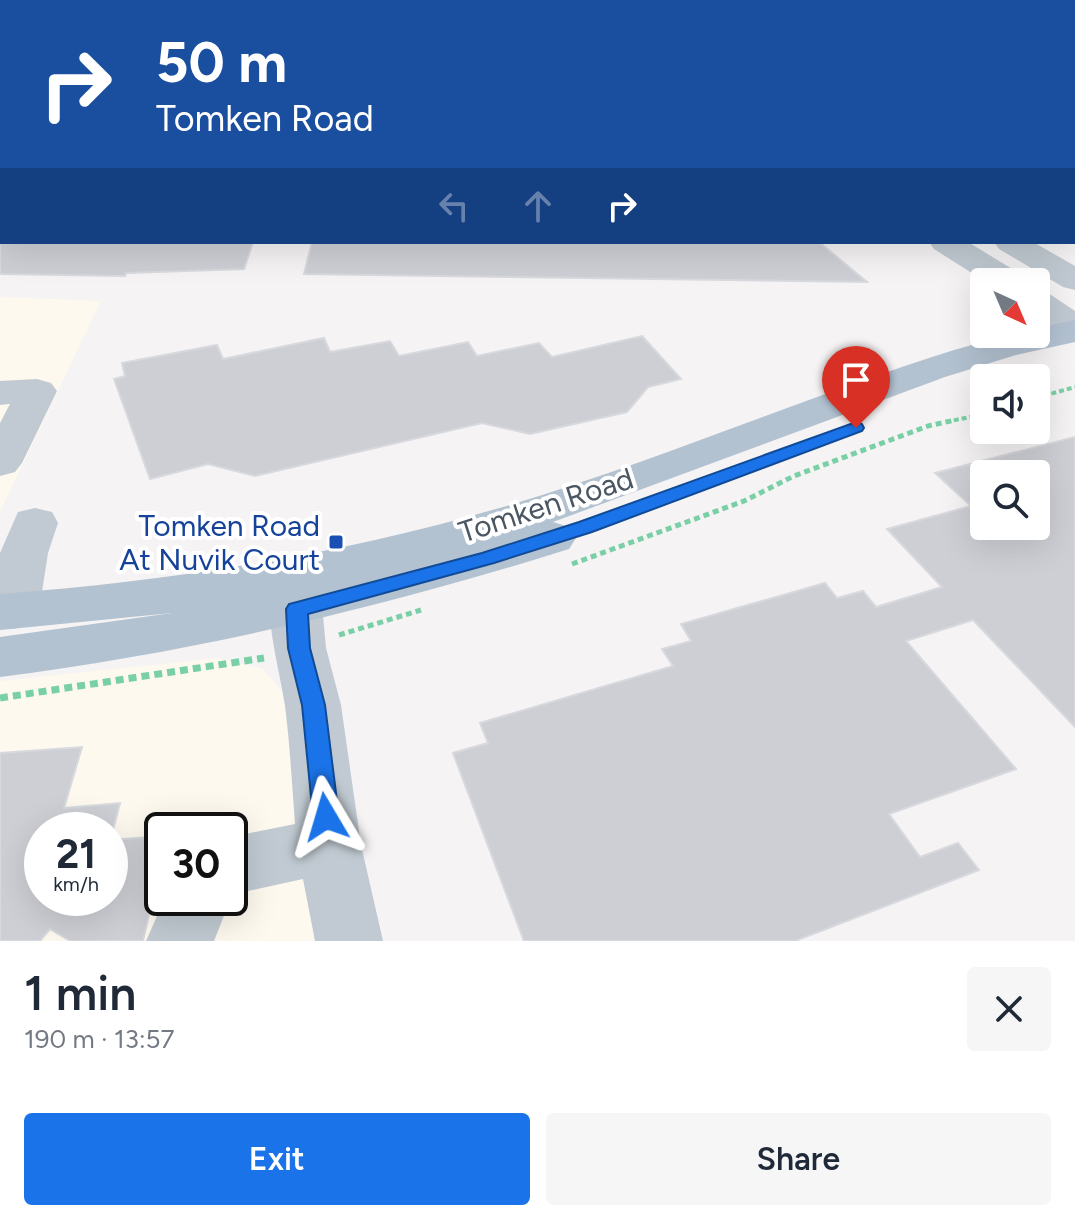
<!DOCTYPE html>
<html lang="en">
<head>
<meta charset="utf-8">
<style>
  body { margin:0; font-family:Figtree,sans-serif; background:#f6f6f7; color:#1f2937; height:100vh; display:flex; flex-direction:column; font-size:30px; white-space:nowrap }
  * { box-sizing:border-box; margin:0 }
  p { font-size:26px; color:#747a83 }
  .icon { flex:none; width:44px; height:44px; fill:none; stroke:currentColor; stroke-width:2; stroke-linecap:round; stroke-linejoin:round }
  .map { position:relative; height:941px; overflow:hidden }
  .panel { display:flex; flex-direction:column; background:#fff; flex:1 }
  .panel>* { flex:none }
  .banner { position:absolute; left:0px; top:0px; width:1076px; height:244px; box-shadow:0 8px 32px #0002; background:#1a4fa0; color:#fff; overflow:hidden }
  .needle { width:52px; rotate:136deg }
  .controls { position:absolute; left:970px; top:268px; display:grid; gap:16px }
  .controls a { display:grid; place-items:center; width:80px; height:80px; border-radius:8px; background:#fff; box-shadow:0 8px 32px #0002; font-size:40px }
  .speed { position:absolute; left:24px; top:812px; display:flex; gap:16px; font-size:40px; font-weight:700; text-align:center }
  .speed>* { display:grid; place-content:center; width:104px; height:104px; border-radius:50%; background:#fff; box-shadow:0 8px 32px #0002; line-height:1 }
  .speed small { font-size:20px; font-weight:400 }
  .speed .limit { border:4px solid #111; border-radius:12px; background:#fff; color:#111 }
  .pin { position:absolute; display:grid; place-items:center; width:68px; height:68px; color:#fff; margin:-82px -34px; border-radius:50% 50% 50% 0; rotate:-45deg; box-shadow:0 0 8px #0007 }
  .pin .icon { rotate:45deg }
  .me { position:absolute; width:88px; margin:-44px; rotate:353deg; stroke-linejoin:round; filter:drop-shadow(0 0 6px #0008) }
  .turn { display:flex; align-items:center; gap:28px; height:168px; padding:0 24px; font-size:36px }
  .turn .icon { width:104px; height:104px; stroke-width:2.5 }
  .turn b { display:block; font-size:56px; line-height:68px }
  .lanes { display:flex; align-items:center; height:76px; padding:0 24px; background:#0003; justify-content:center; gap:40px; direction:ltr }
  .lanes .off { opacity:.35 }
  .round { display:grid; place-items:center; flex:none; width:84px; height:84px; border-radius:8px; background:#f6f6f7 }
  .overview { display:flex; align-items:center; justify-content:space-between; height:136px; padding:0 24px }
  h1 { font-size:48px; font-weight:600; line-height:60px }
  .action { display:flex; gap:16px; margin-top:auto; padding:16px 24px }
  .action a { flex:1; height:92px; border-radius:8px; background:#1a73e8; color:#fff; font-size:32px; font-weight:600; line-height:92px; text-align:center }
  .action a+a { background:#f6f6f7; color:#1f2937 }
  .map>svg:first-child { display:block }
  .commercial { fill:#fdf9ef; fill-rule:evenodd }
  .building { fill:#cdcfd5; stroke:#d7d9de; stroke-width:2; fill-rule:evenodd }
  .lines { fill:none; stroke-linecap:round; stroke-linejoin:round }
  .path-far2 { stroke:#7ad0a6; stroke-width:4; stroke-dasharray:5 3; stroke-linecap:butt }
  .path-far1 { stroke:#7ad0a6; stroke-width:5; stroke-dasharray:6 4; stroke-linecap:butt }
  .path { stroke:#7ad0a6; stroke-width:7; stroke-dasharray:8 5; stroke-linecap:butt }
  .minor { fill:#c1cad2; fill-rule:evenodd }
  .major { fill:#b3c2d1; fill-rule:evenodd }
  .route { fill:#1a73e8; stroke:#114b97; stroke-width:2 }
  .transit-dot { fill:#1a4fb4; stroke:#fff; stroke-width:3 }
  .labels { text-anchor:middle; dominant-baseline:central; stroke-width:8; stroke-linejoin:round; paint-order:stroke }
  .street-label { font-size:30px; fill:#4a5661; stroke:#fff }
  .transit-label { font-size:30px; fill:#164399; stroke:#fff; text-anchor:end }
</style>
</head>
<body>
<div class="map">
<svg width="1075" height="941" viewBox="0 0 1075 941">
  <rect width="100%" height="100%" fill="#f5f3f3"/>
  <!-- commercial -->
  <g class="commercial">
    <polygon points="0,297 101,301 0,512"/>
    <path d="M217,658L263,669L299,711L318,941H0V681ZM42,830H110V898H42ZM162,830H230V898H162Z"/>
  </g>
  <!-- building -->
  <g class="building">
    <polygon points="0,242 253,242 244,269 126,273 125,276 0,274"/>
    <polygon points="312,242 819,242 867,282 304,274"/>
    <polygon points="642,336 681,379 648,387 627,412 530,434 482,423 255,476 208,464 150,479 114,379 125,376 122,363 217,345 223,359 324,338 330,352 390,341 399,356 468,342 477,356 539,343 552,357"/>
    <path d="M1075,437V727L973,620L906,641L1016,769L889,814L920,857L958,843L979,870L795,941H524L453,753L488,743L480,723L673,666L662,649L691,641L681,624L825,583L837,598L863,591L876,607L942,587L887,529L971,506L935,473ZM984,474H1036V526H984Z"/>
    <polygon points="82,747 64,808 120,803 113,830 42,830 42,898 110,898 110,840 162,836 162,859 143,941 70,941 50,929 40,941 0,941 0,753"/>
  </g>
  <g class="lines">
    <!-- path-far2 -->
    <g class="path-far2">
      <polyline points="1036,398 1075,387"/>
      <polyline points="946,422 984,414"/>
    </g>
    <!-- path-far1 -->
    <g class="path-far1">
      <polyline points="572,564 744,501 794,476 928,426 955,420"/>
      <polyline points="339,635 421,610"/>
    </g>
    <!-- path -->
    <polyline class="path" points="0,698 264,658"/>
    <!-- minor -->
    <g class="minor">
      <rect x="607" y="0" width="20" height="2"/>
      <polygon points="817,0 837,0 839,2 819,2"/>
      <polygon points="877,0 897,0 899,2 879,2"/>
      <polygon points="987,0 1007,0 1009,2 989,2"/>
      <polygon points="1043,0 1064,0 1066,2 1045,2"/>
      <rect x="1074" y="132" width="1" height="16"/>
      <polygon points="929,242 968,242 1022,275 1027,282 986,282 934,249"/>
      <polygon points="994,242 1033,242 1075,266 1075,290 1063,287 999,249"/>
      <polygon points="1036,289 1048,293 1075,311 1075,338 1062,335 1036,316"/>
      <polygon points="37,379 51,383 57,391 22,463 15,472 0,476 0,423 10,404 0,405 0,381"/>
      <polygon points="35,508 52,512 58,523 48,553 39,611 31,624 13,629 0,626 0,553 18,512"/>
      <path d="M294,556L311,561L319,573L326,648L341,705L361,845L383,941H315L303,879L230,895V837L295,824C292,785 290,745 285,706C280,669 257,594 277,561Z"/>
      <polygon points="230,895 231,898 214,941 146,941 165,898 230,898"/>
    </g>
    <!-- major -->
    <g class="major">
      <polygon points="2,57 2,72 0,73 0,58"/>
      <path d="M1075,320V342L1016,355L945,377L553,522L569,527L576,538L569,549C382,608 194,652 0,677V637L172,613L0,630V594C174,581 345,554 513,504C662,459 805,397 954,350L1011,334H1036V328Z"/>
    </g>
  </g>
  <!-- route -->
  <polygon class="route" points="856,422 862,424 864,428 862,431 592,532 494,563 308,614 310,648 325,705 339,817 335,825 326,828 317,825 313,817 302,705 288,648 286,609 289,604 482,553 579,522"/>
  <!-- markers -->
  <rect class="transit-dot" x="328" y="534" width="16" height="16" rx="4"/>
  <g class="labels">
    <!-- street labels -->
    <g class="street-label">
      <text transform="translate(546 505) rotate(-18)">Tomken Road</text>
    </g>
    <!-- transit labels -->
    <g class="transit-label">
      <text x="320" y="525">Tomken Road<tspan x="320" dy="34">At Nuvik Court</tspan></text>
    </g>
  </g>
</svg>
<div class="controls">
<a><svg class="needle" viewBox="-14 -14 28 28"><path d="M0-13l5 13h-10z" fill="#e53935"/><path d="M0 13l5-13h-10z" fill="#747a83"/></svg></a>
<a><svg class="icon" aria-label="sound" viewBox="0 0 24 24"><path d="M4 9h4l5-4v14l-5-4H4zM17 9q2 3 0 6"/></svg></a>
<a><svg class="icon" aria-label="search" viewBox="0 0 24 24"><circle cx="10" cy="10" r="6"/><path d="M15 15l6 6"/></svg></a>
</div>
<div class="speed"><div>21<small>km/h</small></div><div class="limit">30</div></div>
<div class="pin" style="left:856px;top:428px;background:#d93025"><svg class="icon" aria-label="arrive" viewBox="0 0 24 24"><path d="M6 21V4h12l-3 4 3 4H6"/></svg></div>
<svg class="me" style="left:326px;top:817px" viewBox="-20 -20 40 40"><path d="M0-17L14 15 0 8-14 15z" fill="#1a73e8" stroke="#fff" stroke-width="4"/></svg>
<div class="banner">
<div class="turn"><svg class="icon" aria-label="right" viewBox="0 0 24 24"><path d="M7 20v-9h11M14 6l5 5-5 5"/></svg><div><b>50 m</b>Tomken Road</div></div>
<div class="lanes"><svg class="icon off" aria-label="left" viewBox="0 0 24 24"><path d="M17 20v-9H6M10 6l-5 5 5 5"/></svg><svg class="icon off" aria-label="ahead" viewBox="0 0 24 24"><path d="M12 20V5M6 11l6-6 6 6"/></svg><svg class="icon" aria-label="right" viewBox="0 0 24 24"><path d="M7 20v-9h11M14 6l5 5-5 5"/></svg></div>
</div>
</div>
<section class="panel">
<div class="overview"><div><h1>1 min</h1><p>190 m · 13:57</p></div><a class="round"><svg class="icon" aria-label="close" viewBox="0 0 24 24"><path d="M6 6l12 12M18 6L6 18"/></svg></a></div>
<div class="action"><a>Exit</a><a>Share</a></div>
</section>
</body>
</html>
